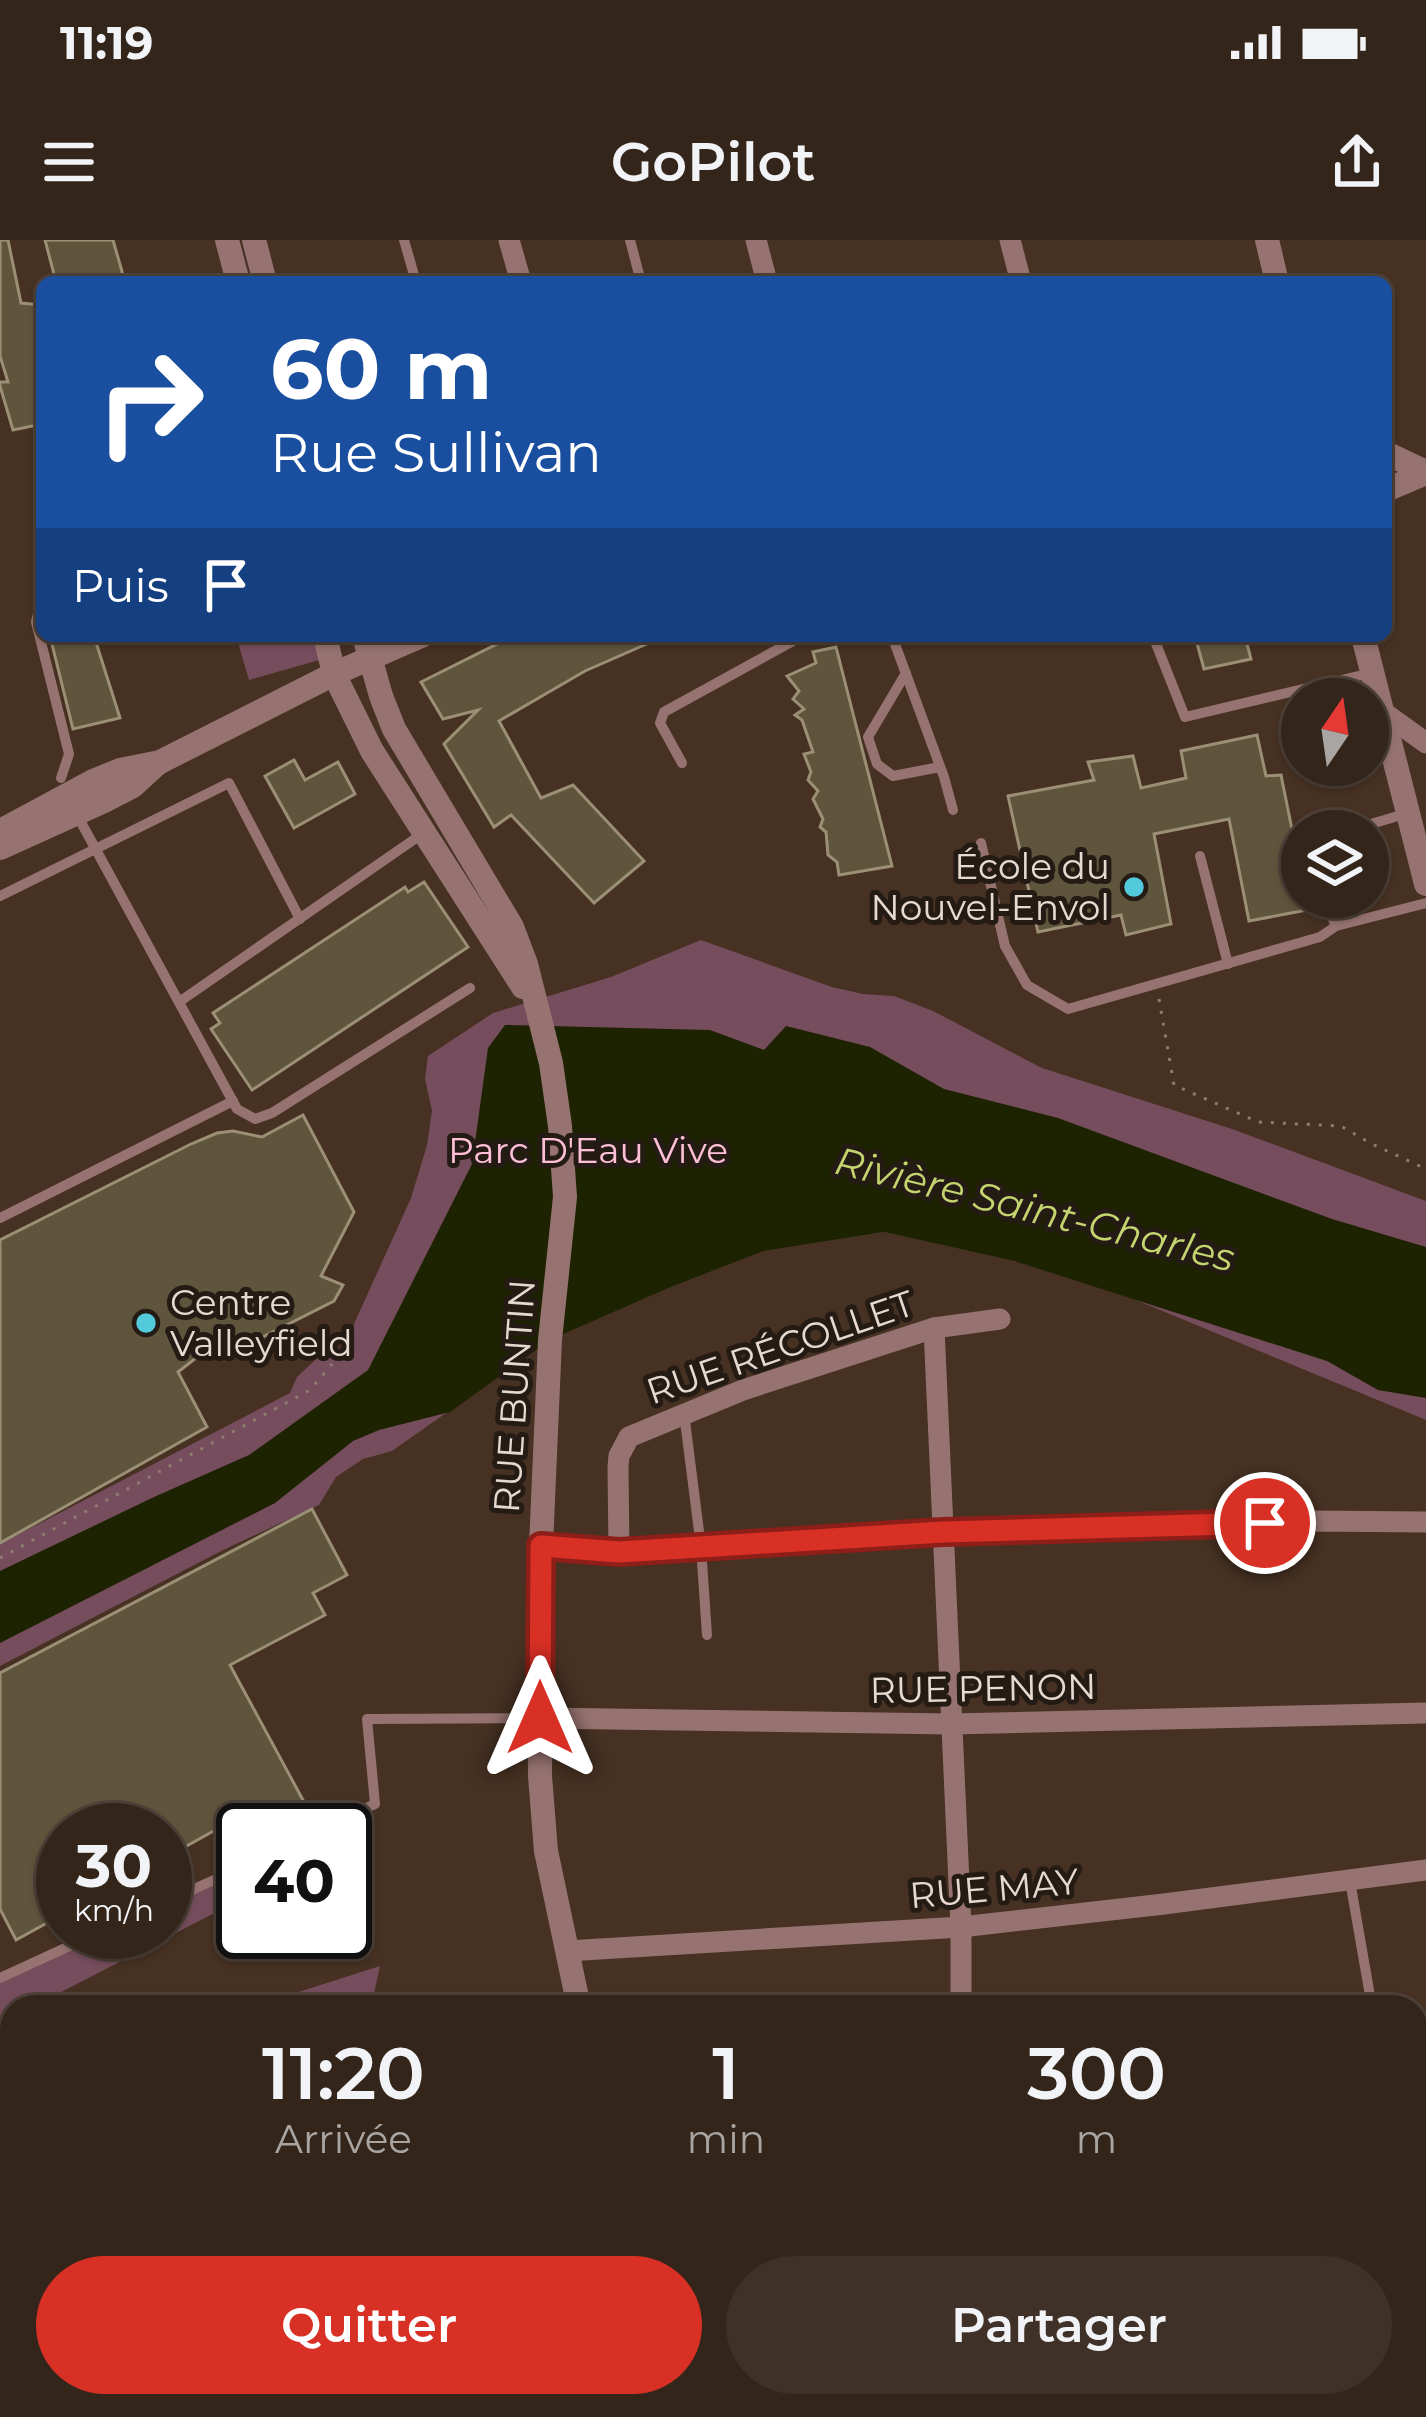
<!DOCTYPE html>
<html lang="fr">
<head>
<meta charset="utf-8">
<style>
  body { margin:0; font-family:Montserrat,sans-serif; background:#3f3127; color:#f1f3f6; height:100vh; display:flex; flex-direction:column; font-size:45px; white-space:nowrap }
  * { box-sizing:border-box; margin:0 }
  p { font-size:39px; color:#a9a5a2 }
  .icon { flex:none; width:66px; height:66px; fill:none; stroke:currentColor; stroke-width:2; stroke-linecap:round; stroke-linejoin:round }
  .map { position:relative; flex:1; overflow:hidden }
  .drawer { position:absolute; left:0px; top:1755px; width:1428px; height:423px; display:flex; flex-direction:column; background:#34251a; border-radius:36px 36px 0 0; box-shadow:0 3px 9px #0004,0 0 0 3px #4e4239 }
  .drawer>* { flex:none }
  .top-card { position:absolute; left:36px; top:36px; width:1356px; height:366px; border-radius:18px; box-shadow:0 3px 9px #0004,0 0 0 3px #4e4239; background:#1a4fa0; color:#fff; overflow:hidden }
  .needle { width:78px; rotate:13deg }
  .fabs { position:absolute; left:1281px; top:438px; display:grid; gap:24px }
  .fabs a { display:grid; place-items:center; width:108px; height:108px; border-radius:50%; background:#34251a; box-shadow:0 3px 9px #0004,0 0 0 3px #4e4239; font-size:60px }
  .speed { position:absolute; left:36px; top:1563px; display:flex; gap:24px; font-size:60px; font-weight:700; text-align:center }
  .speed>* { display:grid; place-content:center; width:156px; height:156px; border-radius:50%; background:#34251a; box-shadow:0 3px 9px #0004,0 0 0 3px #4e4239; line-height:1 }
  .speed small { font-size:30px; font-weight:400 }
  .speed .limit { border:6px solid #111; border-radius:18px; background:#fff; color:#111 }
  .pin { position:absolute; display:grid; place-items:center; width:102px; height:102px; color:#fff; margin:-51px; border:6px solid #fff; border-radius:50%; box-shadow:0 3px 12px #0007 }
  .me { position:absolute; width:132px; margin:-66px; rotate:0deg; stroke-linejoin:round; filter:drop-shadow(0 0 9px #0008) }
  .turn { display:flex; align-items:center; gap:42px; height:252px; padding:0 36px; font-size:54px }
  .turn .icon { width:156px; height:156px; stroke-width:2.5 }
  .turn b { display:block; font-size:84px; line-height:102px }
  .then { display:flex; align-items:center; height:114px; padding:0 36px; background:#0003; gap:24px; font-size:45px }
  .eta { display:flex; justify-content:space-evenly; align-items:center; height:204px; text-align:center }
  .eta b { font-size:72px; font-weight:600; line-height:84px }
  .button { display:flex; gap:24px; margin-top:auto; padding:24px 36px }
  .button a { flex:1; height:138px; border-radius:72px; background:#d93025; color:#fff; font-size:48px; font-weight:600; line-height:138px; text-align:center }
  .button a+a { background:#3f3127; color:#f1f3f6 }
  .status { display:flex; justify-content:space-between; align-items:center; height:84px; padding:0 60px; background:#34251a; direction:ltr }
  .status svg { height:33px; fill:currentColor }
  header { display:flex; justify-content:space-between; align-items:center; height:156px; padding:0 36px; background:#34251a; font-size:54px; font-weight:600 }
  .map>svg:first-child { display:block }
  .green { fill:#764d5d }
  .water { fill:#1d2200 }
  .building { fill:#5f543c; stroke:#9b9076; stroke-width:3 }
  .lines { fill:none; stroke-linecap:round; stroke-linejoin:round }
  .path { stroke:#8e7c70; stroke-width:3; stroke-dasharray:3 9; stroke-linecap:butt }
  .service { stroke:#967370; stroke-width:10 }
  .minor { stroke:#967370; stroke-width:21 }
  .tertiary { stroke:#967370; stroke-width:24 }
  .route-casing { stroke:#8d1f18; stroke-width:30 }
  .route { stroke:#d93025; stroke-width:21 }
  .poi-dot { fill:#53cadc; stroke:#251b15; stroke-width:4.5 }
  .labels { text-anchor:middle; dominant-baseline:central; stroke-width:10; stroke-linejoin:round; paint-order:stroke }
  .poi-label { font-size:36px; fill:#e6d9cf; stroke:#251b15; text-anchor:end }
  .park-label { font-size:36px; fill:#fec0d7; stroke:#251b15 }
  .street-label { font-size:36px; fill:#e6d9cf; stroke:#251b15 }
  .water-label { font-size:39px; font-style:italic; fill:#c4d56f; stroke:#251b15 }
</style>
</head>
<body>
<div class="status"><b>11:19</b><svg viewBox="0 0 49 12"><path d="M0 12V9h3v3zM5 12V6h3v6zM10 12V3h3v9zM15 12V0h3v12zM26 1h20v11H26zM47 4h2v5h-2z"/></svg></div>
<header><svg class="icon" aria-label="menu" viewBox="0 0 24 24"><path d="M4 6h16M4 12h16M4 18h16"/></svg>GoPilot<svg class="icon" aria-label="share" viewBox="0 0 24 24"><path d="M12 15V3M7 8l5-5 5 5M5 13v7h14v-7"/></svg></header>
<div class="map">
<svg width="1426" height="2177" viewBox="0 0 1426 2177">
  <rect width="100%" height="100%" fill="#463122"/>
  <!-- green -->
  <g class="green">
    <polygon points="236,396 317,396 323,419 249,440"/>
    <polygon points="701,700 832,747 863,754 894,756 933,771 1042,828 1232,889 1426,961 1426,1180 1131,1058 1014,1021 884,992 764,1011 671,1047 550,1100 392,1211 363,1219 336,1237 319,1265 223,1310 0,1426 0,1304 290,1153 297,1137 331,1105 349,1112 354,1100 354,1084 411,958 427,905 432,871 425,839 428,816 493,773 611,737"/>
    <polygon points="243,1629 243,1657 232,1664 36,1765 12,1767 12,1774 0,1778 0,1738 100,1692 165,1692 165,1662"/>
    <polygon points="380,1726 371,1767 252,1767"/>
  </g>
  <!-- water -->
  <polygon class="water" points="505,785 710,790 764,810 786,786 870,807 944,849 1058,878 1332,979 1426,1007 1426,1158 1378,1150 1327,1121 1014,1021 884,992 764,1011 671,1047 550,1100 450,1172 379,1190 353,1201 275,1263 0,1403 0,1331 154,1257 249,1215 368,1130 472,924 488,808"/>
  <!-- building -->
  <g class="building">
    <polygon points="0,0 8,0 21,63 42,65 42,184 13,190 0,146 0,142 8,142 0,116"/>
    <polygon points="45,0 113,0 125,42 56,42"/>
    <polygon points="50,396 94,396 120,478 73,489"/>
    <polygon points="513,396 665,396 585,431 499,481 541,558 573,545 644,621 594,663 511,575 494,587 444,504 478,470 443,479 421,442"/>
    <polygon points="1195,396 1245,396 1251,419 1204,429"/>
    <polygon points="836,407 892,626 839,635 837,622 828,615 826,592 820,587 823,579 813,559 818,551 808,540 811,532 804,514 813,512 802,480 795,475 804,469 793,459 799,451 787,436 816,423 813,412"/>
    <polygon points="1257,495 1266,536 1281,535 1302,639 1302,657 1313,657 1317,668 1249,681 1229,579 1154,594 1171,684 1126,695 1121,675 1038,692 1008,556 1094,540 1088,522 1133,516 1141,548 1186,538 1181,511"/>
    <polygon points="294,520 305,540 338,522 355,554 294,588 265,536"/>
    <polygon points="424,642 468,707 252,850 211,789 220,783 213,773 405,647 408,652"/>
    <polygon points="303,875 354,972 321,1036 343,1045 334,1061 219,1119 210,1107 178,1132 207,1187 0,1303 0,1000 191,904 217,893 233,891 262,897"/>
    <polygon points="312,1269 347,1335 313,1353 325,1375 230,1425 304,1562 252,1590 243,1590 243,1595 227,1604 219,1588 165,1618 165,1590 63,1590 63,1674 16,1700 0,1669 0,1433"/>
  </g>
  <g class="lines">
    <!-- path -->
    <g class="path">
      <polyline points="1159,759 1174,845 1258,882 1341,886 1370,903 1426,929"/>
      <polyline points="0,1318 310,1150 344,1110 345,1095"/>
      <polyline points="224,1651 232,1664"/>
    </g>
    <!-- service -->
    <g class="service">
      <polyline points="404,0 416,42"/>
      <polyline points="630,0 641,42"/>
      <polyline points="42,357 36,382 69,514 61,538"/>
      <polyline points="892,396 944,537 953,570"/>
      <polyline points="1153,396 1185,477 1371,433"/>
      <polyline points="906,433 868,497 877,524 893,536 940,527"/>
      <polyline points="682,523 660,483 664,472 802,396"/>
      <polyline points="76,573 237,869 255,879 272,873 470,748"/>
      <polyline points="1347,591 1405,574"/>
      <polyline points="981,603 1005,706 1027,745 1068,769 1320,697 1336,686"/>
      <polyline points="1200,616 1228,724"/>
      <polyline points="0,656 229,543 300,679"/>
      <polyline points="1323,657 1336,686 1426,663"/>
      <polyline points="179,762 422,594"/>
      <polyline points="0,978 233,861"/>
      <polyline points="684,1173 701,1307 707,1395"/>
      <polyline points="321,1590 375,1564 367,1479 540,1478"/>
      <polyline points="1350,1641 1372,1767"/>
      <polyline points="165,1662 243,1627"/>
      <polyline points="0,1738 100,1692"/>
      <polyline points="0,2066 12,2062"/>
      <polyline points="356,2166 359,2177"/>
    </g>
    <!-- minor -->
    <g class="minor">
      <polyline points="509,0 521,42"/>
      <polyline points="756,0 767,42"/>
      <polyline points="1010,0 1021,42"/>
      <polyline points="1383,472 1426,503"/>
      <polyline points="934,1088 961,1687 961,1767"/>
      <polyline points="541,1306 619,1312 943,1291 1311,1281 1426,1282"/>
      <polyline points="619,1312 618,1227 619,1216 629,1197 743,1150 934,1088 1000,1079"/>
      <polyline points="540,1478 952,1484 1426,1473"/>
      <polyline points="567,1711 961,1687 1164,1664 1426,1630"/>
      <polyline points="1416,2124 1426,2155"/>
      <polyline points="69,2166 72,2177"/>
      <polyline points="166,2166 169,2177"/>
      <polyline points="495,2166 498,2177"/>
      <polyline points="676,2166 680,2177"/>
      <polyline points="807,2166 811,2177"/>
      <polyline points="1058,2166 1061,2177"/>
      <polyline points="1244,2166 1247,2177"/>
    </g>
    <!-- tertiary -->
    <g class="tertiary">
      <polyline points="227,0 238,42"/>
      <polyline points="254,0 265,42"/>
      <polyline points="1267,0 1277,42"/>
      <polyline points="1386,213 1426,232"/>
      <polyline points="1386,250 1426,233"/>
      <polyline points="325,396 334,434 372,511 523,747"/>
      <polyline points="364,396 381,456 394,489 512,687 526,724 551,823 560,886 565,957 550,1100 541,1306 540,1536 546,1611 579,1767"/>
      <polyline points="1363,396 1426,644"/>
      <polyline points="0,591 93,541 120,530 160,522 334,434 421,396"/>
      <polyline points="0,608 104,561 133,546 156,525"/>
      <polyline points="1416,1814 1426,1812"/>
      <polyline points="0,1941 12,1935"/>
      <polyline points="742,2166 747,2177"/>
    </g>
  </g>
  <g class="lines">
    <defs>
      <polyline id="route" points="540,1478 541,1306 619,1312 943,1292 1265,1283"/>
    </defs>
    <!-- route casing -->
    <use href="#route" class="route-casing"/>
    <!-- route -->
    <use href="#route" class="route"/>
  </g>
  <!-- markers -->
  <g class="poi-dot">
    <circle cx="1134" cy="647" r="12"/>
    <circle cx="146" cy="1083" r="12"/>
  </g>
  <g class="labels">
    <!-- poi labels -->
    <g class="poi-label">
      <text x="1110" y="626">École du<tspan x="1110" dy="41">Nouvel-Envol</tspan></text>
      <text x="170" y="1062" text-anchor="start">Centre<tspan x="170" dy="41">Valleyfield</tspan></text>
    </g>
    <!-- park labels -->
    <g class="park-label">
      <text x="588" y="910">Parc D'Eau Vive</text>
    </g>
    <!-- street labels -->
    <g class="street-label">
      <text transform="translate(780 1107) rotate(-19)">RUE RÉCOLLET</text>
      <text transform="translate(514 1156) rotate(-86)">RUE BUNTIN</text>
      <text transform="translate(983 1448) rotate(-1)">RUE PENON</text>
      <text transform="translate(994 1648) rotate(-5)">RUE MAY</text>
    </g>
    <!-- water labels -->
    <g class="water-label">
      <text transform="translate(1035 969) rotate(14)">Rivière Saint-Charles</text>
    </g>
  </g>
</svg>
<div class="fabs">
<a><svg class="needle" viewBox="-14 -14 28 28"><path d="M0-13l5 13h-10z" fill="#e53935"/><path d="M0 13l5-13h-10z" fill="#a9a5a2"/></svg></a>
<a><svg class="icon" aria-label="layers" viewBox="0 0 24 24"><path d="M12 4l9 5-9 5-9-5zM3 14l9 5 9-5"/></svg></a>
</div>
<div class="speed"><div>30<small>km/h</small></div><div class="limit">40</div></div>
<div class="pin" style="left:1265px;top:1283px;background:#d93025"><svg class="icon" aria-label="arrive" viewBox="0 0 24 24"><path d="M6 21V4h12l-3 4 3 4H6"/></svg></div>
<svg class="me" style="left:540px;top:1478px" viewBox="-20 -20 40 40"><path d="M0-17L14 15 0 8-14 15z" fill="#d93025" stroke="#fff" stroke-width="4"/></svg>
<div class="top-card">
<div class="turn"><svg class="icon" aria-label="right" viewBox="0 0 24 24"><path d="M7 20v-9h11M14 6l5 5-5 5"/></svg><div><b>60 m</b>Rue Sullivan</div></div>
<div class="then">Puis<svg class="icon" aria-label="arrive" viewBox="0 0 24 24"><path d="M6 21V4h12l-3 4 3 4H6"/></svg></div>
</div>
<section class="drawer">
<div class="eta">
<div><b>11:20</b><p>Arrivée</p></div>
<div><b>1</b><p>min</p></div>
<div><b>300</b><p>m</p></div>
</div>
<div class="button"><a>Quitter</a><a>Partager</a></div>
</section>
</div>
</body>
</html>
